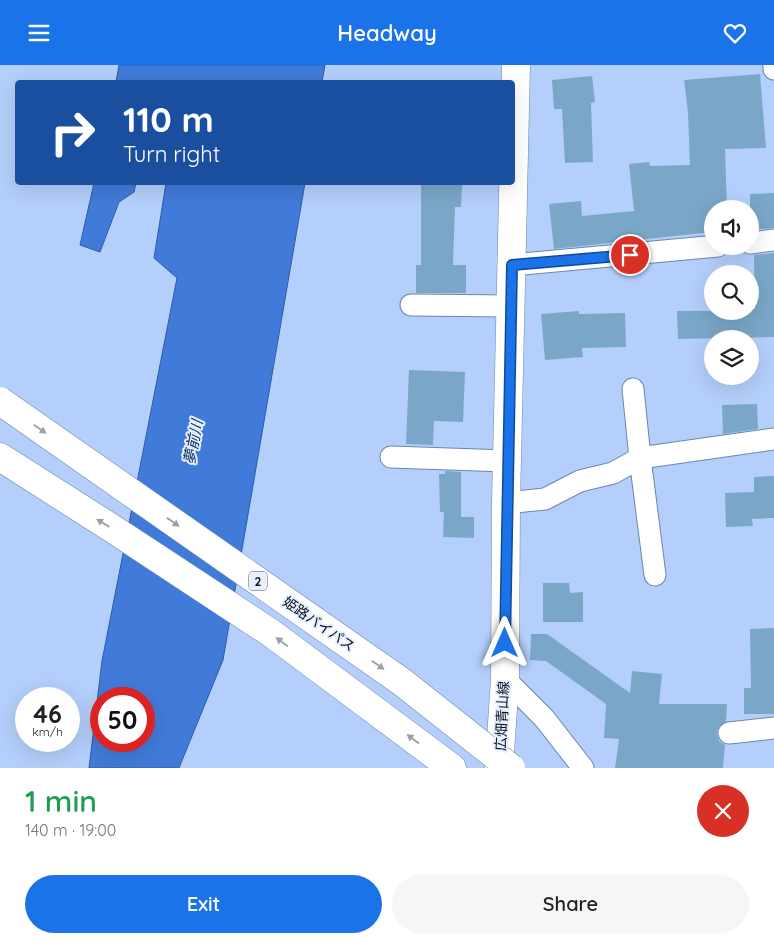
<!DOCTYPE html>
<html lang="en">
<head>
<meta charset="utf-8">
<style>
  body { margin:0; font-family:Quicksand,"Noto Sans JP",sans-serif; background:#f6f6f6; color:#202124; height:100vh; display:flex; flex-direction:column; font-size:19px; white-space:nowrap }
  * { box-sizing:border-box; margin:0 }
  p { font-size:16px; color:#757577 }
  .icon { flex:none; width:28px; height:28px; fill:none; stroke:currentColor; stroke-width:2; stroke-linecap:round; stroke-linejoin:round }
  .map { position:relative; height:703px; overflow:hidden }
  .drawer { display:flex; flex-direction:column; background:#fff; flex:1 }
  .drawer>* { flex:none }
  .hud { position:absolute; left:15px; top:15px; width:500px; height:105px; border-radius:5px; box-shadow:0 5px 20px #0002; background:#1a4fa0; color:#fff; overflow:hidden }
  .fabs { position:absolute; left:704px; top:135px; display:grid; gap:10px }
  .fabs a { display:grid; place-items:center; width:55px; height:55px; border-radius:50%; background:#fff; box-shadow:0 5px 20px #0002; font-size:25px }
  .speed { position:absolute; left:15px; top:622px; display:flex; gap:10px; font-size:25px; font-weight:700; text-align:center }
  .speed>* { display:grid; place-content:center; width:65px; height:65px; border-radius:50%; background:#fff; box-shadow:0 5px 20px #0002; line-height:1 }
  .speed small { font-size:12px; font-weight:400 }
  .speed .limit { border:8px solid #d22; background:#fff; color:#111 }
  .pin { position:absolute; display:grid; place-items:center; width:42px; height:42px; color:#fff; margin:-21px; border:2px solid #fff; border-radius:50%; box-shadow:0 1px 5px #0007 }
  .me { position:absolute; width:55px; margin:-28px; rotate:0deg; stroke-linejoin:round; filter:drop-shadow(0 0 4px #0008) }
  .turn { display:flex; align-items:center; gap:18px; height:105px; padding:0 25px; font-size:22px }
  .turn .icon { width:65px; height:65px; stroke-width:2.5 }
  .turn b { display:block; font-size:35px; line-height:42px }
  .round { display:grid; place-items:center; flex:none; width:52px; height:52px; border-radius:26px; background:#f6f6f6 }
  .head { display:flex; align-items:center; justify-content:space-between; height:85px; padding:0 25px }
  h1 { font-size:30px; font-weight:600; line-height:38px; color:#1e9e55 }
  .cta { display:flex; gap:10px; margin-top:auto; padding:10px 25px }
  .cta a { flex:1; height:58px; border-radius:30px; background:#1a73e8; color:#fff; font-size:20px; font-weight:600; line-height:58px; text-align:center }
  .cta a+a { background:#f6f6f6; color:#202124 }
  header { display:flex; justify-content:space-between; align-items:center; height:65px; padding:0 25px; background:#1a73e8; color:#fff; font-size:22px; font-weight:600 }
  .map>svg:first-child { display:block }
  .water { fill:#417bd9; stroke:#305ca2; fill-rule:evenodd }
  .building { fill:#7aa7c8 }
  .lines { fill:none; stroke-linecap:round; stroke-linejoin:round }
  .street-casing { stroke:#6d86ae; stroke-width:23 }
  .secondary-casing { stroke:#6d86ae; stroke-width:29 }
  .highway-casing { stroke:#6d86ae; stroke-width:29 }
  .street { stroke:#fff; stroke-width:21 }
  .secondary { stroke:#fff; stroke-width:28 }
  .highway { stroke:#fff; stroke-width:28 }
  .highway-bridge-casing { stroke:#6d86ae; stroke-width:29; stroke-linecap:butt }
  .highway-bridge { stroke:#fff; stroke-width:28 }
  .oneway { fill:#9da0a6 }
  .route-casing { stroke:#114b97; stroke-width:12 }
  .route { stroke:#1a73e8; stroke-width:9 }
  .labels { text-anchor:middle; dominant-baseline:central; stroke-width:4; stroke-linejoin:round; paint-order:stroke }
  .shield { fill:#e7effd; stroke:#4c5463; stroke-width:1 }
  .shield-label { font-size:12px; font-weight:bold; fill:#091221 }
  .street-label { font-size:14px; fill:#091221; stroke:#e7effd }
  .water-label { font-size:15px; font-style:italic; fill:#092e6a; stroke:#e7effd }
</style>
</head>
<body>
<header><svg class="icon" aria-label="menu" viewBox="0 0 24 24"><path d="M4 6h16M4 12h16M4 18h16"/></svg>Headway<svg class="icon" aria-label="heart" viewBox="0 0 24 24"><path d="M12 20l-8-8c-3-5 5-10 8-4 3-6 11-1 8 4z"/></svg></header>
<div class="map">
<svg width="774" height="703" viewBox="0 0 774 703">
  <rect width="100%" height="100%" fill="#b4cffb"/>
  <!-- water -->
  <g class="water">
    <polygon points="119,0 325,0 322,17 116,17"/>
    <polygon points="94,118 136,118 134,127 119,137 100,187 80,180"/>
    <path d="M166,118H305L223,595L179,703H89L102,596L177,213L154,193ZM101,634H144V676H101Z"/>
  </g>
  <!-- building -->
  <g class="building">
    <polygon points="760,9 766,83 725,84 727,144 712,144 712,167 554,184 549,139 581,136 582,151 634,146 629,99 649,97 650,101 690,100 688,47 684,15"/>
    <polygon points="592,11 595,37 591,38 593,97 565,98 562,44 554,44 552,15"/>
    <polygon points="421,118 462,120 461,142 455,142 453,200 466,200 466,228 416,228 416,200 421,200"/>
    <polygon points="774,128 774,163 750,165 750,129"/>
    <polygon points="774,188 774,272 678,274 677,246 750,246 750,244 755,244 754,190"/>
    <polygon points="579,246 579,249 625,248 626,282 582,283 583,292 545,295 541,249"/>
    <polygon points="409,305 465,307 463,357 434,356 433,380 406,379"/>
    <polygon points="757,339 758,364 723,369 722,340"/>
    <polygon points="445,406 461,407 461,452 474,452 474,473 443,472 444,447 440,447 439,409 445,409"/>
    <polygon points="774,411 774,453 752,454 753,461 726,462 725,428 754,427 754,412"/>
    <polygon points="543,518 569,518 570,528 583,527 583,557 543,557"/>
    <polygon points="774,563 774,649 744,649 744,623 751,623 750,564"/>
    <polygon points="531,569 547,569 630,628 632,606 662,609 659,639 727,639 726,656 718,663 717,669 719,676 725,680 723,703 615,703 619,674 604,673 606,639 546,596 530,595"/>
  </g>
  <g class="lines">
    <defs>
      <g id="street">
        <polyline points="774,0 774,4"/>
        <polyline points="750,178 774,175"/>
        <polyline points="512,200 718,181"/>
        <polyline points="411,240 510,241"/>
        <polyline points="633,324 640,393 655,510"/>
        <polyline points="391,392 507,396"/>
        <polyline points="506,438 545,434 580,416 613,408 640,393 774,374"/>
        <polyline points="505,614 544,653 583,703"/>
        <polyline points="729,668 774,663"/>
      </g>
      <polyline id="secondary" points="499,703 505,614 506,438 516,0"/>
      <polyline id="highway" points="0,392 113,464 271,568 452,703"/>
    </defs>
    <!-- street casing -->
    <use href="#street" class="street-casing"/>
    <!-- secondary casing -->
    <use href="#secondary" class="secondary-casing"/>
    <!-- highway casing -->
    <use href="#highway" class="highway-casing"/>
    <!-- street -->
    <use href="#street" class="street"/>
    <!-- secondary -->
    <use href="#secondary" class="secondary"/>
    <!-- highway -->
    <use href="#highway" class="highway"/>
    <defs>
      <polyline id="highway-bridge" points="0,336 402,617 511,703"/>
    </defs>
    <!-- highway-bridge casing -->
    <use href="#highway-bridge" class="highway-bridge-casing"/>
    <!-- highway-bridge -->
    <use href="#highway-bridge" class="highway-bridge"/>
  </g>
  <!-- one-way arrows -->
  <defs><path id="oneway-solid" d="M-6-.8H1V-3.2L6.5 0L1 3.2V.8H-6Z" transform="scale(1.25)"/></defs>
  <g class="oneway">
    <use href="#oneway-solid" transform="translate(40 364) rotate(35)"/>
    <use href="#oneway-solid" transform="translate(173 457) rotate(35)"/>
    <use href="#oneway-solid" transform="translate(103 458) rotate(-148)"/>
    <use href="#oneway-solid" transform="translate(282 577) rotate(-143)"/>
    <use href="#oneway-solid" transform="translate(378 600) rotate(35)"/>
    <use href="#oneway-solid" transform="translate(413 674) rotate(-143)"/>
  </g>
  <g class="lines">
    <defs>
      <polyline id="route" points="505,578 512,200 630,190"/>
    </defs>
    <!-- route casing -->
    <use href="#route" class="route-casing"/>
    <!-- route -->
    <use href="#route" class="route"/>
  </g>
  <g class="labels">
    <!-- shield labels -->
    <rect class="shield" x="249" y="506.5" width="18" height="19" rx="4"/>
    <g class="shield-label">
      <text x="258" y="516">2</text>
    </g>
    <!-- street labels -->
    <g class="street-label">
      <text transform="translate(319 559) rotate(35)">姫路バイパス</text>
      <text transform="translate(502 651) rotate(-87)">広畑青山線</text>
    </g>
    <!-- water labels -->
    <g class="water-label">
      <text transform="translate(193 377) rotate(-79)">夢前川</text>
    </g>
  </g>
</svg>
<div class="fabs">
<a><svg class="icon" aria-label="sound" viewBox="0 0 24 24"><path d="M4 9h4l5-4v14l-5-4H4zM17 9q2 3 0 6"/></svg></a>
<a><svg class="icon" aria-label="search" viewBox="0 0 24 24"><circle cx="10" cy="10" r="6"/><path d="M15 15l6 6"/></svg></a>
<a><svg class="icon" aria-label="layers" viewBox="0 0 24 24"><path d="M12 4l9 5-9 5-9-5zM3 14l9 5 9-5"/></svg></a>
</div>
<div class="speed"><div>46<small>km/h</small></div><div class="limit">50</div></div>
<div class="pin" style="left:630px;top:190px;background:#d93025"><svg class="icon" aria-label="arrive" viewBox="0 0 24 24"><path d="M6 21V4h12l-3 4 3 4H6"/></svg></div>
<svg class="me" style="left:505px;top:578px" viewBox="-20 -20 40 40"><path d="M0-17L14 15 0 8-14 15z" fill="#1a73e8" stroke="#fff" stroke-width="4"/></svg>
<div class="hud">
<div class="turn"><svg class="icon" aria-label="right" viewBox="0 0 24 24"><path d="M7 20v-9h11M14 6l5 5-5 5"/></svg><div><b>110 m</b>Turn right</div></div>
</div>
</div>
<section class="drawer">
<div class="head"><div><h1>1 min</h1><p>140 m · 19:00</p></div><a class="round" style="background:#d93025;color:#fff"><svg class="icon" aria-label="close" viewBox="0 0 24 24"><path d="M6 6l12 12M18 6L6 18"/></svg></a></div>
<div class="cta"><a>Exit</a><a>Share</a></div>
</section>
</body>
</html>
